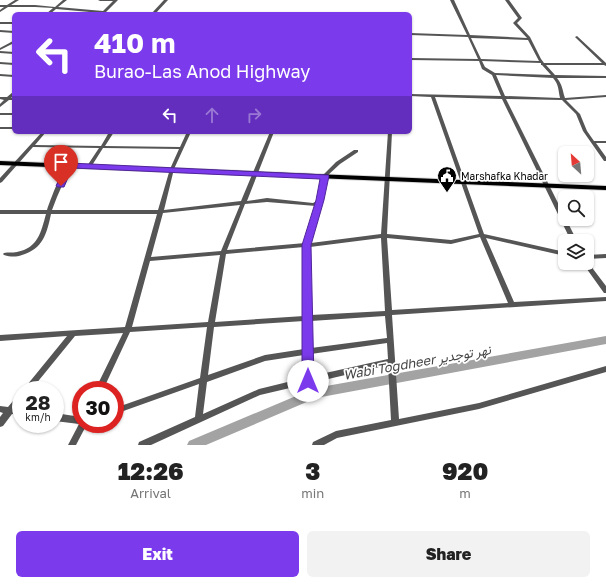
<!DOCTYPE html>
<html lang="en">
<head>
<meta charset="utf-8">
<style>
  body { margin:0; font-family:"Golos Text",Vazirmatn,sans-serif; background:#f2f2f2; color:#222; height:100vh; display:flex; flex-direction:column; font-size:15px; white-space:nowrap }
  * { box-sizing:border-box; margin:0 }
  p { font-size:13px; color:#767676 }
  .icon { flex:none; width:22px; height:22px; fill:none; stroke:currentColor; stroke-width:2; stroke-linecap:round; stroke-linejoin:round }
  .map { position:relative; height:445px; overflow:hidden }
  .side { display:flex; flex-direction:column; background:#fff; flex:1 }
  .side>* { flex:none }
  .top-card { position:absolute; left:12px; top:12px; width:400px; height:122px; border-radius:6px; box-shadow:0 1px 3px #0004; background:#7c3aed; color:#fff; overflow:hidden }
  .needle { width:26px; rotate:334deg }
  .fabs { position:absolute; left:558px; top:146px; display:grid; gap:8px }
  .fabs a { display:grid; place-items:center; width:36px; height:36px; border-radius:6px; background:#fff; box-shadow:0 1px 3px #0004; font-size:20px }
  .speed { position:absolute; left:12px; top:381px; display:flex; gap:8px; font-size:20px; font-weight:700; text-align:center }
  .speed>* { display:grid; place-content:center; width:52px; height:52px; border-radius:50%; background:#fff; box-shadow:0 1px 3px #0004; line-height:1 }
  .speed small { font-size:10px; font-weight:400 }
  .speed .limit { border:6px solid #d22; background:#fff; color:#111 }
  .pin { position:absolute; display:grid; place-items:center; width:34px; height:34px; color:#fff; margin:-41px -17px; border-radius:50% 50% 50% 0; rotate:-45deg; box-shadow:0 0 4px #0007 }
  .pin .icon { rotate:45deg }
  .me { position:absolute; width:44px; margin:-22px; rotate:0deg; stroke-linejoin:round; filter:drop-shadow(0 0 3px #0008) }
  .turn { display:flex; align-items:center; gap:14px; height:84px; padding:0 16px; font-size:18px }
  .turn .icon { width:52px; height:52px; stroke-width:2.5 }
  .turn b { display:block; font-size:28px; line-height:34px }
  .lanes { display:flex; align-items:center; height:38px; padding:0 16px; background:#0003; justify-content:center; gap:20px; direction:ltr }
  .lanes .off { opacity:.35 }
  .eta { display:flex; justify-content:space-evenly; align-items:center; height:68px; text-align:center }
  .eta b { font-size:24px; font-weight:800; line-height:28px }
  .action { display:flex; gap:8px; margin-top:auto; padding:8px 16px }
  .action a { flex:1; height:46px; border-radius:6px; background:#7c3aed; color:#fff; font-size:16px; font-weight:800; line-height:46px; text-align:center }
  .action a+a { background:#f2f2f2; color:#222 }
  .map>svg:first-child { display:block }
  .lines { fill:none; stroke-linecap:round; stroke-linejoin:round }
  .river { fill:#a3a3a3; fill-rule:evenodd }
  .highway-casing { stroke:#dbdbdb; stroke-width:2 }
  .minor { fill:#555; fill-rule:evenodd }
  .highway { fill:#000; fill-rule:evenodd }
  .route { fill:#7c3aed; stroke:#51269a }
  .labels { text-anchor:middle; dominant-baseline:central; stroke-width:3.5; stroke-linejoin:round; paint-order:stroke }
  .poi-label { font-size:10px; fill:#000; stroke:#fff; text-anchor:start }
  .near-water-label { font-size:13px; font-style:italic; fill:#444; stroke:#fff }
</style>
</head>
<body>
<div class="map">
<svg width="606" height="445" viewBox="0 0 606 445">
  <rect width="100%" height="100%" fill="#fff"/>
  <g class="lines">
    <!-- river -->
    <polygon class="river" points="606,336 606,344 316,398 206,445 187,445 189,441 315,388"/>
    <defs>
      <polygon id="highway" points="0,161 606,186 606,190 0,165"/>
    </defs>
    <!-- highway casing -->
    <use href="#highway" class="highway-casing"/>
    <!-- minor -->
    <g class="minor">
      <polygon points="15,0 19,0 11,5 35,5 55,7 63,0 67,0 58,7 103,11 113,1 100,1 98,0 118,0 104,14 100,14 101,13 56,9 50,14 46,14 53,8 35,7 8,7 0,12 0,10 4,7 0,7 0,5 7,5"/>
      <polygon points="164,0 168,0 155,14 151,14"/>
      <path d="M450,0H454L470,35L527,38L513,23L518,18L505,0H509L522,18L517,23L530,37L541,59L544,63H602L576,38L575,37L577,36L606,63V66L604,65H546L555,75L606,76V78H557C563,86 562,89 565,98L606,95V97L566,100L580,114L587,131L594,141H606V143H596L606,157V161H604L583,131L576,114L562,100L506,99L565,217V219H566L577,241H571L502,99L435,97L484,234L565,252V256L486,238L514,302L606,297V301L392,315L399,419L479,403L606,366V372L479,409L337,438L324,445H312L313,442L336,431L391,420L388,365L260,395L151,445H138L139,442L195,417L199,384L115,414V408L200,378L207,327L130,332L103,390H95L123,333L75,336L31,390H23L67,336L0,341V335L125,327L157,214H51C47,233 43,249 22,255C16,257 11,257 4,255L3,254L4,253C8,252 12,253 17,252C38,248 41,232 46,214H0V210H47C50,201 62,168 69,164L71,165L57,197L52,210H158L170,169L179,149L103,148L91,167H89L87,166L99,148L33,147L2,182L0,183V178L42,132H46L35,145L101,146L108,134L96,133L94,132H114L105,146L180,147L186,134L169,133L167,132H191L174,169L164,210L241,201L270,132H274L247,201L267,198L313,203L318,200L323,175L336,162L354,150H358V152L340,164L327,176L323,201L311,243L381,234L388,132H392L387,234L451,240L479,234L431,97L410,96V94L501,96L492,75L482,69L479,61L410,60V58L478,59L468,37L410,35V33L467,35ZM471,38L528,40L539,61L481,59ZM482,61L541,63V65H542L551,75L495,73L485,67ZM496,75L553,78C559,85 558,89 560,98L505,96ZM267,202L316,206L305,243L227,250L245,204ZM240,205L221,251L151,257L163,213ZM480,237L508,303L392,310L387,238L451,244ZM381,238L385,311L311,315L310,247ZM304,247V316L215,322L226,254ZM220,255L208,322L132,327L150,261ZM385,316L387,338L311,348V321ZM304,321V349L265,355L208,375L214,327ZM387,343L388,359L312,376L311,354ZM304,355V378L259,389L203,414L207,382L265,361Z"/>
      <rect x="0" y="22" width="14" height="2"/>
      <polygon points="0,30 14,31 14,33 0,32"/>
      <polygon points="13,41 14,41 14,43 0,50 0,48"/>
      <polygon points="0,51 14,52 14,54 0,53"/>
      <polygon points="0,62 14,63 14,65 0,64"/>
      <polygon points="0,74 14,75 14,77 0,76"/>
      <polygon points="13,92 14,92 14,95 11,98 14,98 14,100 9,100 0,107 0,104 4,100 0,99 0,97 7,97"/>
      <rect x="0" y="113" width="14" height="2"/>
      <rect x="0" y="127" width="14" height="2"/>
      <polygon points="606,254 606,258 587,259 587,255"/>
      <polygon points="587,261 606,286 606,293 604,293 584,265 583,263 587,263"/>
      <polygon points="21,394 21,403 17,408 21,409 21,415 12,414 3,426 0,427 0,417 3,413 0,412 0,406 8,407 18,395"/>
      <polygon points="55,413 81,417 81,424 87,424 76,445 68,445 79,424 55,421"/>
    </g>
    <!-- highway -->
    <use href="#highway" class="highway"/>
  </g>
  <!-- route -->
  <polygon class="route" points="69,163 328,175 329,176 324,200 311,245 314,381 312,384 308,386 304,384 302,381 302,245 316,200 320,179 72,168 64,187 58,187 56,186 65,166"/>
  <!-- icons -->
  <defs>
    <symbol id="civic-pin" viewBox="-11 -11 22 30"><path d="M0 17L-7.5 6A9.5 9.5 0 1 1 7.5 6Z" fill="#000" stroke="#fff"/><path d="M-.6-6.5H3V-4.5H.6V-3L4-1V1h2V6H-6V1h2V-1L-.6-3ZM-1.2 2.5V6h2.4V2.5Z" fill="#fff"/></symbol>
  </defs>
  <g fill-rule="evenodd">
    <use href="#civic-pin" x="436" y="165" width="22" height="30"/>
  </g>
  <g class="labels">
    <!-- poi labels -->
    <g class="poi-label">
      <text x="461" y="176">Marshafka Khadar</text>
    </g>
    <!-- near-water labels -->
    <g class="near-water-label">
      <text transform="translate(417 362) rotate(-10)">Wabi Togdheer نهر توجدير</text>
    </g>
  </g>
</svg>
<div class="fabs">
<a><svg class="needle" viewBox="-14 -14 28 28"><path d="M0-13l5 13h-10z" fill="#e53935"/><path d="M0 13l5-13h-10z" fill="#767676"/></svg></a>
<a><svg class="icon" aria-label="search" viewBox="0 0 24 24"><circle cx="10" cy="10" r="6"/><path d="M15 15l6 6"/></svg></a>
<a><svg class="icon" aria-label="layers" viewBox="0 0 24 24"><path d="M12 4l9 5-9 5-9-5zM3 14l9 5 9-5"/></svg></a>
</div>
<div class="speed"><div>28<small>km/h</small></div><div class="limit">30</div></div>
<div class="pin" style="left:61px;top:186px;background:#d93025"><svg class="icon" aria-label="arrive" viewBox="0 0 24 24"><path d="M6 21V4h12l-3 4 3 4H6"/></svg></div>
<svg class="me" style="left:308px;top:381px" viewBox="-20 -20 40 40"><circle r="19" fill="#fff"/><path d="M0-13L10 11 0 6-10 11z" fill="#7c3aed"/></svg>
<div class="top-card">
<div class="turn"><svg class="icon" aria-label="left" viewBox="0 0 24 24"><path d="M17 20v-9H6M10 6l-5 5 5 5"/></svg><div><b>410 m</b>Burao-Las Anod Highway</div></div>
<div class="lanes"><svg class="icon" aria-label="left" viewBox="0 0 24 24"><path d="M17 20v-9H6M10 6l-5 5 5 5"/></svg><svg class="icon off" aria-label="ahead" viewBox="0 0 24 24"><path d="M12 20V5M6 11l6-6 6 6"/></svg><svg class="icon off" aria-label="right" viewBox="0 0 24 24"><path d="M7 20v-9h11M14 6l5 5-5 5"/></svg></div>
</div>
</div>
<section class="side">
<div class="eta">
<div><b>12:26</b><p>Arrival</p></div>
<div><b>3</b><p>min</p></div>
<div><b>920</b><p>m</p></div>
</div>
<div class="action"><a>Exit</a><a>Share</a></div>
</section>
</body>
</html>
